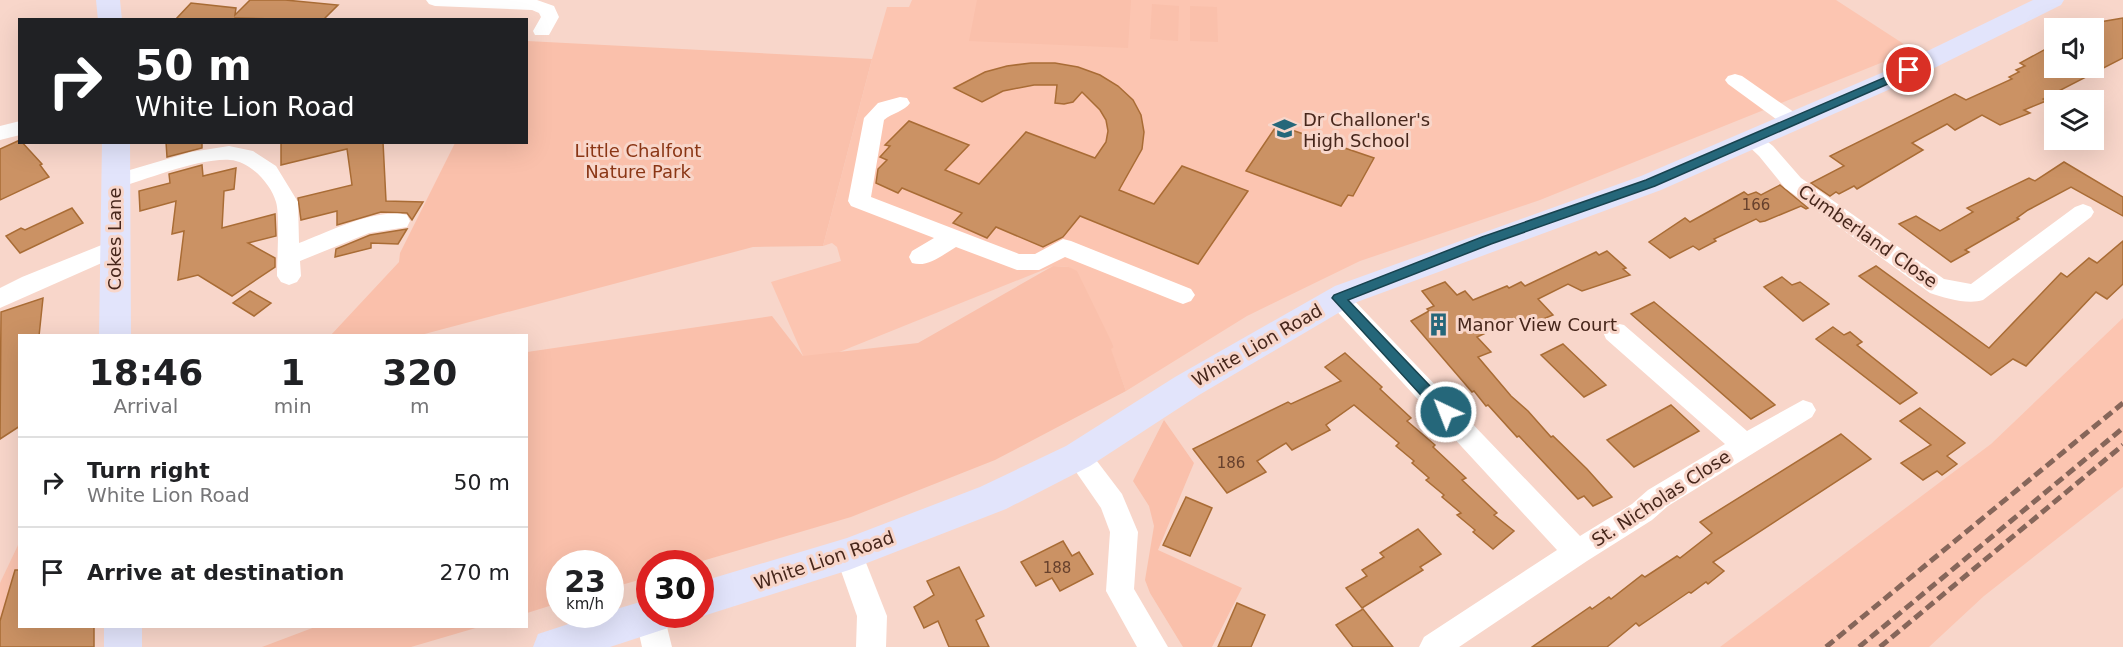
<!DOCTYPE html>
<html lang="en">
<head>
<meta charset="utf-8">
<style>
  body { margin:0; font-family:"DejaVu Sans",sans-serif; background:#f2f2f2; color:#202124; height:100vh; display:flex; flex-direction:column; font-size:22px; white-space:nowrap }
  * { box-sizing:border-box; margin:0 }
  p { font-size:20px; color:#757577 }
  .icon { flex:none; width:33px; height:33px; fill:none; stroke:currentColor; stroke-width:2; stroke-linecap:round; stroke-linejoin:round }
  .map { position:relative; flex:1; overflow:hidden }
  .side { position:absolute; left:18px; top:334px; width:510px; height:294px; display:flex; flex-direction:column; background:#fff; border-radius:0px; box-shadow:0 6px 24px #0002 }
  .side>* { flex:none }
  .top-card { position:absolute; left:18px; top:18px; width:510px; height:126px; border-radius:0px; box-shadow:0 6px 24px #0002; background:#202124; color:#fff; overflow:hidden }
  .fabs { position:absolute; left:2044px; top:18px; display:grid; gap:12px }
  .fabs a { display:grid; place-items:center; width:60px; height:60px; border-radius:0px; background:#fff; box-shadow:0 6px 24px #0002; font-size:30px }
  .speed { position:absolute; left:546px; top:550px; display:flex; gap:12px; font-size:30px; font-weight:700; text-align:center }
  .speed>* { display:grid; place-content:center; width:78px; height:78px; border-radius:50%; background:#fff; box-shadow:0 6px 24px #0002; line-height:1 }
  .speed small { font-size:15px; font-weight:400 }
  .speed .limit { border:9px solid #d22; background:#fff; color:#111 }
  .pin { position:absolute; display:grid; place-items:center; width:51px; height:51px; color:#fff; margin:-26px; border:3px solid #fff; border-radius:50%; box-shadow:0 2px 6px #0007 }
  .me { position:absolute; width:66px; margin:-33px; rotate:317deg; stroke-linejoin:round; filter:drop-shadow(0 0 4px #0008) }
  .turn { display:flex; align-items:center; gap:21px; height:126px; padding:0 18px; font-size:27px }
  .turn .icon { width:78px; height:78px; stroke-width:2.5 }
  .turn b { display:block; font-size:42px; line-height:51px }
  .eta { display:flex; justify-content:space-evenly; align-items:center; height:102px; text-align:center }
  .eta b { font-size:36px; font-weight:700; line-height:42px }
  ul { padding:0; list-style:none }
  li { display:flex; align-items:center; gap:18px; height:90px; padding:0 18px; border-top:2px solid #e0e0e0 }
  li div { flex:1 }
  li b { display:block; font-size:22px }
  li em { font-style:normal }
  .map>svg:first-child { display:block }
  .built { fill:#fcc5b1 }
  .green { fill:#fac0ab }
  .building { fill:#cb9264; stroke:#a96c35; stroke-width:1.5 }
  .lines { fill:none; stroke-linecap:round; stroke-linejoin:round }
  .minor { fill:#fff; fill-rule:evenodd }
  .major { fill:#e2e4fb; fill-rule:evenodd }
  .rail { stroke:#86665a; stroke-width:5; stroke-dasharray:10 5; stroke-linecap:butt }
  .route { fill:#25677a; stroke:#18434f; stroke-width:1.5 }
  .labels { text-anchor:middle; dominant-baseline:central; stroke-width:6; stroke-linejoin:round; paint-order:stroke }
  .number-label { font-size:15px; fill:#67412d }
  .poi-label { font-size:18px; fill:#46261b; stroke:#f8d6ca; text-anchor:start }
  .park-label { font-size:18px; fill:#8a3615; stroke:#f8d6ca }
  .street-label { font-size:18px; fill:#46261b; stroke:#f8d6ca }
</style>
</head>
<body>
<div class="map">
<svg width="2123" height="647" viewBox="0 0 2123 647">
  <rect width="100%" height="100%" fill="#f8d6ca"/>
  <!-- built -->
  <g class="built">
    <polygon points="912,0 1836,0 1913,50 1540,200 1360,261 1247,316 1126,391 1110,348 1114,347 1069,267 1053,266 807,365 771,282 841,261 837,247 832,243 823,246 872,59 887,7 909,7"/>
    <polygon points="2123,318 2123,487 1984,596 1929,647 1720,647 1991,444"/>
    <polygon points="19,543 19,624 0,629 0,583"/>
  </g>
  <!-- green -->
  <g class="green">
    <polygon points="977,0 1131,0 1128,48 969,41"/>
    <polygon points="1152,4 1179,6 1178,41 1150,39"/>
    <polygon points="1190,6 1217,7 1218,42 1190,41"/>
    <polygon points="527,41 872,59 823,246 753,247 417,336 330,336 399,262 400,253 455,143 526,142"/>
    <polygon points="1053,266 1069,267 1077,271 1114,347 1111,349 1126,391 995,460 851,517 692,564 650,564 649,577 611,588 610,564 560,564 559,603 527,613 527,352 772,316 803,356 918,343"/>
    <polygon points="1164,420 1194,463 1158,550 1242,588 1212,647 1183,647 1150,593 1145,580 1154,526 1149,506 1133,481"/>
    <polygon points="315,627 479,627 411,647 262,647"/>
  </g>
  <!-- building -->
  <g class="building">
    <polygon points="250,0 285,0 338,5 323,20 235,18 235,20 175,20 191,3 236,8 235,15"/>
    <polygon points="2123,18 2123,58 2043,99 2046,101 2024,110 2030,113 2000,125 1982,115 1955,130 1947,124 1912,143 1923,150 1857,189 1854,186 1839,194 1836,192 1830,196 1811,183 1844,166 1830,156 1955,94 1966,100 2012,79 2009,77 2019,72 2016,70 2025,66 2020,63 2055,44 2055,68 2094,68 2094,23"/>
    <polygon points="1031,63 1055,63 1078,67 1100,75 1118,86 1133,100 1141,115 1144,132 1142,149 1119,190 1154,204 1182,166 1248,191 1198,264 1080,216 1063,237 1043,247 996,227 987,238 953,223 962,213 902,188 898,193 876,183 878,169 887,160 880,157 890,146 885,145 909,121 969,145 945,170 979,184 1026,132 1095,158 1106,142 1108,131 1106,120 1100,110 1082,92 1073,102 1064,104 1055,103 1057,85 1034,85 1003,91 982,102 954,88 985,72 1007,66"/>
    <polygon points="1277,125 1374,158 1353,196 1348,195 1341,206 1246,171"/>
    <polygon points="20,140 42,164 40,165 49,177 0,200 0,149"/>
    <polygon points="166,142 202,142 202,148 167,157"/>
    <polygon points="281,142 383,142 386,201 423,202 412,220 407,213 381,212 337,225 337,211 301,220 298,198 352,185 347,149 281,165"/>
    <polygon points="2064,162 2123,197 2123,216 2071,187 2028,210 2017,218 2019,219 1965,250 1969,252 1951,262 1899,224 1916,216 1940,231 1973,212 1967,208 2029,178 2035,181"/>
    <polygon points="202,165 203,176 236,168 234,189 224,191 222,228 275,214 276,236 248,243 275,258 275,267 232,296 198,275 178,280 184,231 172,234 176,201 140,211 139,191 170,183 169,174"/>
    <polygon points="1780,185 1808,208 1806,209 1801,206 1765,221 1760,222 1756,219 1714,239 1716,241 1699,250 1693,246 1670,258 1649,242 1685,218 1690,222 1744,192 1748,195 1756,192 1761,195"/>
    <polygon points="72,208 83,223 20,253 6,236 21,228 25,230"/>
    <polygon points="407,229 398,244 371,243 371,248 335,257 336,249 370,235"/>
    <polygon points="2123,241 2123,284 2107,299 2096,292 2026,366 2013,359 1991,375 1859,276 1876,266 1989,348 2061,273 2067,277 2089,258 2097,263"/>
    <polygon points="1607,251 1626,268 1623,269 1630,275 1582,291 1568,284 1538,299 1553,315 1526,326 1518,318 1477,337 1491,352 1478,357 1511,396 1528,411 1551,437 1553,436 1587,469 1612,497 1593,506 1584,496 1578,499 1519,436 1517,437 1488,405 1486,406 1474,391 1472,392 1411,321 1429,311 1427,309 1434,306 1422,291 1445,282 1457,295 1465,291 1473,300 1507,286 1509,288 1521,282 1525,286 1596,252 1599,255"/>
    <polygon points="1782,277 1792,285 1800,282 1829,304 1803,321 1764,287"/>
    <polygon points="250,291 271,303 254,316 233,303"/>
    <polygon points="43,298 39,336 20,336 20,426 0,439 1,312"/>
    <polygon points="1654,302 1685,328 1775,405 1751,419 1631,314"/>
    <polygon points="1833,327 1844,335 1850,332 1862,342 1857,345 1917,393 1900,404 1816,339"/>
    <polygon points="1563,344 1606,385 1584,397 1541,355"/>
    <polygon points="1345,353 1382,387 1380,389 1411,418 1407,421 1435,445 1433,447 1466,478 1462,480 1497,513 1494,515 1514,531 1493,549 1473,532 1475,530 1457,515 1461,513 1442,497 1444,495 1426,480 1429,478 1412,463 1414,461 1396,446 1399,443 1354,405 1326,425 1330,430 1292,450 1286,443 1257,461 1266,472 1227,493 1193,449 1288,402 1291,404 1341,381 1325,367"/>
    <polygon points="1671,405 1699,431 1634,467 1607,440"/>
    <polygon points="1920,408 1965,443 1947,456 1957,464 1942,475 1937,471 1923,480 1901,463 1931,445 1900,421"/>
    <polygon points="1841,434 1871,459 1713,562 1724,571 1708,584 1706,582 1691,593 1689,592 1639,626 1636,623 1607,647 1532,647 1590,607 1592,609 1609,597 1611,599 1642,575 1645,577 1677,556 1680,558 1712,533 1700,522"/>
    <polygon points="1186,497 1212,508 1190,556 1163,545"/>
    <polygon points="1418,529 1441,554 1420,567 1423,570 1362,608 1346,588 1367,576 1362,570 1384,557 1380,553"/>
    <polygon points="1063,541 1072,556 1079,552 1093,574 1060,591 1052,578 1036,586 1021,562"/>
    <polygon points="959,567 984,616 976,620 989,647 949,647 938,621 924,628 914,607 934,595 927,581"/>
    <polygon points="15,570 20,570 20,627 94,627 94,647 0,647 0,621"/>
    <polygon points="1237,603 1265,615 1251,647 1218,647"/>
    <polygon points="1363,609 1393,647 1353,647 1336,625"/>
  </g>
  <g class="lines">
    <!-- minor -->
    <g class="minor">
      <polygon points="426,0 537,0 554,6 559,17 549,35 535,35 533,31 541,17 539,13 532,10 435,6 429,4"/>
      <polygon points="1735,74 1742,76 1801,117 1804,122 1801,127 1794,129 1787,127 1728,84 1725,80 1728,76"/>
      <path d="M900,97L907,98L910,103C905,111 892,113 884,120L871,197L1019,254H1035L1063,239L1071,241L1191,289L1195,295L1191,301L1183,304L1175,301L1065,257L1039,270H1017L956,247C942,255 928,268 912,263L909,257L912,251L934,238L851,206L848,201L864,118L878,103Z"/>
      <polygon points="20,121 20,135 0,140 0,126"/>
      <path d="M1752,133L1759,135L1773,146L1801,178L1944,279L1971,284L2075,207L2083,204L2091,207L2094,212L2091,217L1983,300C1968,305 1945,298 1930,293L1785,188L1759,156L1742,140L1745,135Z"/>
      <path d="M229,146L253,151L276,166L298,202L299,243C328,232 377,207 407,215L410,221L407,227L369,233L300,261L301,276L297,282L289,285L281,282L277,276C277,259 280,215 276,202C271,184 250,161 230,160C198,158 146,180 114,189L106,187L103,182L106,177L191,152Z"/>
      <polygon points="114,240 122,242 125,248 122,254 0,308 0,288 22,277"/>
      <polygon points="1339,290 1347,293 1580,536 1632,504 1648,490 1725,444 1606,339 1603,332 1606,325 1615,323 1624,325 1747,431 1803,400 1812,403 1816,410 1812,417 1668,506 1652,520 1587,561 1459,647 1419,647 1424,637 1557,550 1331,305 1327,299 1331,293"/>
      <polygon points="1078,445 1087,448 1122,494 1138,532 1134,589 1168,647 1137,647 1106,591 1110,532 1101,508 1065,456 1069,448"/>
      <polygon points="849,541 859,545 887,616 886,647 856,647 857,616 835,554 839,545"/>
      <polygon points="650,603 650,615 664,615 672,647 642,647 635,616 640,606"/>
    </g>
    <!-- major -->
    <g class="major">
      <polygon points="96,0 120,0 122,20 98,20"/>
      <polygon points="2033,0 2064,0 2061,5 1904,83 1661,190 1357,302 1199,395 1090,466 1006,509 849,570 700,617 694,615 700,615 700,582 847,538 980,487 1066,446 1175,377 1335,286 1641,176 1886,71"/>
      <polygon points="102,142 130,142 131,336 99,336"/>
      <polygon points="650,599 650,615 673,615 668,628 610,647 533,647 538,634 596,615 610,615 610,611"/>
      <rect x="104" y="627" width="38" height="20"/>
    </g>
    <!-- rail -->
    <g class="rail">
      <polyline points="1826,647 2123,403"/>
      <polyline points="1859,647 2123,428"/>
      <polyline points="1880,647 2123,445"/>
    </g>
  </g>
  <!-- route -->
  <polygon class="route" points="1909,67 1913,68 1913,73 1655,186 1491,244 1348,300 1451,408 1453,412 1451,417 1441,417 1332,298 1334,295 1482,237 1646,180"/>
  <!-- icons -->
  <defs>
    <symbol id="school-bare" viewBox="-9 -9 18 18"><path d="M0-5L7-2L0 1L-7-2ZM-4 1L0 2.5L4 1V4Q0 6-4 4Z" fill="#25677a" stroke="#f8d6ca" stroke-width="2.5" paint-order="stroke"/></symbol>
    <symbol id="building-bare" viewBox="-9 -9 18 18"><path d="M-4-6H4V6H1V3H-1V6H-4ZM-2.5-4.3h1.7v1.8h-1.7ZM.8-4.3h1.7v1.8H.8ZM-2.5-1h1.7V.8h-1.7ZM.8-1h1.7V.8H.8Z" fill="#25677a" stroke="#f8d6ca" stroke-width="2.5" paint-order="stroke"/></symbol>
  </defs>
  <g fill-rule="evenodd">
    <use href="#school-bare" x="1268" y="112" width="33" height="33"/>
    <use href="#building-bare" x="1422" y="308" width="33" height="33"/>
  </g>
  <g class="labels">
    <!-- number labels -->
    <g class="number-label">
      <text x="1756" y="205">166</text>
      <text x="1231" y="463">186</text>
      <text x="1057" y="568">188</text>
    </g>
    <!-- poi labels -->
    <g class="poi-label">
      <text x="1303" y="119">Dr Challoner's<tspan x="1303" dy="21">High School</tspan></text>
      <text x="1457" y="324">Manor View Court</text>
    </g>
    <!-- park labels -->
    <g class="park-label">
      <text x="638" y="150">Little Chalfont<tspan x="638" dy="21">Nature Park</tspan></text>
    </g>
    <!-- street labels -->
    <g class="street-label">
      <text transform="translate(1868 236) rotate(35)">Cumberland Close</text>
      <text transform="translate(114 239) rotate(-90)">Cokes Lane</text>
      <text transform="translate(1257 345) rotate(-30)">White Lion Road</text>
      <text transform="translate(1661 498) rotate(-33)">St. Nicholas Close</text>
      <text transform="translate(824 560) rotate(-19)">White Lion Road</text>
    </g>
  </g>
</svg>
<div class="fabs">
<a><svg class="icon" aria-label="sound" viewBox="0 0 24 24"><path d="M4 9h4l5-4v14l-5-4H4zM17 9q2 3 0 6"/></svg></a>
<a><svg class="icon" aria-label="layers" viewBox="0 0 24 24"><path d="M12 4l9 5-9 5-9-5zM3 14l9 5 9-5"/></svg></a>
</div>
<div class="speed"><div>23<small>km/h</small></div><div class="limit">30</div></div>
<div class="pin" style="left:1909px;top:70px;background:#d93025"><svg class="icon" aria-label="arrive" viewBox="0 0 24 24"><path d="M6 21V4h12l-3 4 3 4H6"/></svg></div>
<svg class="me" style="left:1446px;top:412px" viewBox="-20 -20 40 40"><circle r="17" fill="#25677a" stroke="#fff" stroke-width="3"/><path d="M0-11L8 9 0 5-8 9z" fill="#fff"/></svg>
<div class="top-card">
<div class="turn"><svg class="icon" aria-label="right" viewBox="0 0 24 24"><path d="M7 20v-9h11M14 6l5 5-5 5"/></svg><div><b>50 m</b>White Lion Road</div></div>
</div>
<section class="side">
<div class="eta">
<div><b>18:46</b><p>Arrival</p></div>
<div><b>1</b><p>min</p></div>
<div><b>320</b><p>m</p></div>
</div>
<ul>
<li><svg class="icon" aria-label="right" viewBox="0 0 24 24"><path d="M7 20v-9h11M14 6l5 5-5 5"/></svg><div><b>Turn right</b><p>White Lion Road</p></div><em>50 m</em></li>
<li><svg class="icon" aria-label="arrive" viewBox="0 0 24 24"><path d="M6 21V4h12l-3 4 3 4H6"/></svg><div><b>Arrive at destination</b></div><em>270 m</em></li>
</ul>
</section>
</div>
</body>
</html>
